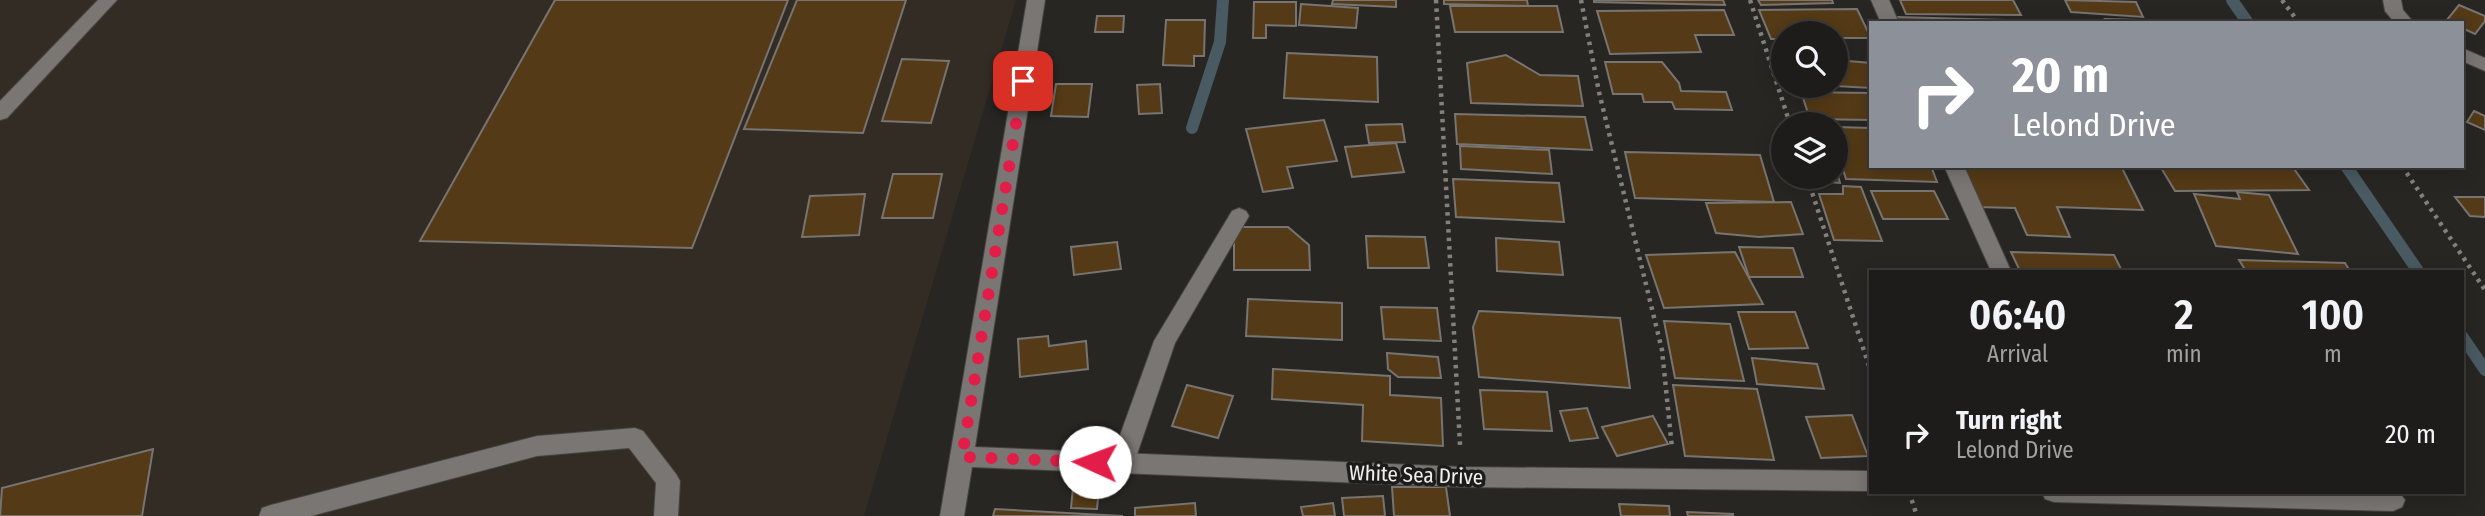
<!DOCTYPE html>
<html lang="en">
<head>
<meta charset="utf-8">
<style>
  body { margin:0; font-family:"Fira Sans Condensed",sans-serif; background:#2b2927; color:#f1f3f6; height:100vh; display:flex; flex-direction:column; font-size:26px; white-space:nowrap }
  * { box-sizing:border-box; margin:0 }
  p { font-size:23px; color:#a1a1a2 }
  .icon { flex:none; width:38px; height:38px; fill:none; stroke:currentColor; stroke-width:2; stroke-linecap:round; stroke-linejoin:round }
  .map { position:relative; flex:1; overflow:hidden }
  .side { position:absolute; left:1869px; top:270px; width:595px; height:224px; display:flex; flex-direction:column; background:#1e1c1a; border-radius:0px; box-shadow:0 4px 18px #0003,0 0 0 2px #3c3a39 }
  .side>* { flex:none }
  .banner { position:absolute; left:1869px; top:21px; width:595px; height:147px; border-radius:0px; box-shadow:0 4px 18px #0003,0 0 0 2px #3c3a39; background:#8c9099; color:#fff; overflow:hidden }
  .fabs { position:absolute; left:1771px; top:21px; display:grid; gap:14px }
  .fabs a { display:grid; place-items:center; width:77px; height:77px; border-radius:50%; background:#1e1c1a; box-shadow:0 4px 18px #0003,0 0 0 2px #3c3a39; font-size:35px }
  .pin { position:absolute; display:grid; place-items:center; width:60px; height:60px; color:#fff; margin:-30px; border-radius:14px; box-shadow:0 4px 10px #0006 }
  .me { position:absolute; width:77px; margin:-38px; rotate:272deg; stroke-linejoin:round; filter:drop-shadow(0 0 5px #0008) }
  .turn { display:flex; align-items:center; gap:24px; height:147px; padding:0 28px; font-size:32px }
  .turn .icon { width:91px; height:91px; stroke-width:2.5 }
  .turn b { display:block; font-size:49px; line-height:60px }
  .eta { display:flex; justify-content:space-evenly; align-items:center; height:119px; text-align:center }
  .eta b { font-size:42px; font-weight:600; line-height:49px }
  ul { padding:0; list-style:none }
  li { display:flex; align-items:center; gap:21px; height:91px; padding:0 28px }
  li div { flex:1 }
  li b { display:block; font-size:26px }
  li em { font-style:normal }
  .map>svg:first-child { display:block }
  .built { fill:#322c24 }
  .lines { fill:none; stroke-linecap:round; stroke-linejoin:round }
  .stream { stroke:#495a62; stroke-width:12 }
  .building { fill:#543a16; stroke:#777471; stroke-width:2 }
  .lane-casing { stroke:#474542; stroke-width:2 }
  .street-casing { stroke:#474542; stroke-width:2 }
  .path { stroke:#83817f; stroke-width:4.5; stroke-dasharray:3.5 5; stroke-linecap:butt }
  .lane { fill:#797673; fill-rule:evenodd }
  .street { fill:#797673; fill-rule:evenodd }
  .route { stroke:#e11d48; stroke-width:12; stroke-dasharray:0 21.6 }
  .labels { text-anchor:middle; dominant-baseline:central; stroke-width:7; stroke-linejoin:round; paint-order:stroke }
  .street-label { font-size:21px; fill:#f2f0ee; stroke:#1e1c1a }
</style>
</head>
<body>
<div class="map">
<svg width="2485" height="516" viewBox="0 0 2485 516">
  <rect width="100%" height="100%" fill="#282623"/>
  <!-- built -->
  <polygon class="built" points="0,0 1016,0 864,516 0,516"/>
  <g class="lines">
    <!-- stream -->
    <g class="stream">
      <polyline points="2232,0 2248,23"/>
      <polyline points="1192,128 1220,42 1223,0"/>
      <polyline points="2346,166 2418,271"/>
      <polyline points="2462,336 2485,370"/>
    </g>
  </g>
  <!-- building -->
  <g class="building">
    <polygon points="555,0 788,0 692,248 420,241"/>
    <polygon points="797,0 906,0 863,133 744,129"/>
    <polygon points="1333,0 1396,0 1396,7 1332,4"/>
    <polygon points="1444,0 1527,0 1528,6 1444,4"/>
    <polygon points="1594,0 1723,0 1725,5 1594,2"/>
    <polygon points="1758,0 1832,0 1833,3 1761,5"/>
    <polygon points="1900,0 2013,0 2021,15 1906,14"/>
    <polygon points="2065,0 2136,2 2143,17 2071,12"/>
    <polygon points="1254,2 1296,2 1296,26 1266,25 1266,38 1253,38"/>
    <polygon points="1301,4 1358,8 1356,28 1299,25"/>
    <polygon points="2459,5 2485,16 2485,21 2475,34 2462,28 2462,23 2446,21"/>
    <polygon points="1450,6 1557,6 1563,32 1455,32"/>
    <polygon points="1857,9 1871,38 1836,38 1836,33 1783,33 1783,39 1771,39 1759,10"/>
    <polygon points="1724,10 1734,35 1695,35 1701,52 1610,54 1597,11"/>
    <polygon points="1097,16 1124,16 1123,32 1095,32"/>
    <polygon points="1896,17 2040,21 2041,23 1898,23"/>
    <polygon points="2105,19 2206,22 2206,23 2107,23"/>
    <polygon points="1166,20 1205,20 1204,56 1194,56 1194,66 1163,65"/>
    <polygon points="1287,53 1377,57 1378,102 1284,98"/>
    <polygon points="1506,55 1540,75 1578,76 1583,106 1471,103 1467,63"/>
    <polygon points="902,59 949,61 931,123 882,121"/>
    <polygon points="1836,60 1871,63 1871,88 1836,86"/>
    <polygon points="1605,62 1662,62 1679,83 1681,91 1726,92 1732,110 1675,109 1672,102 1644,102 1642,94 1613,94"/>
    <polygon points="1056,84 1092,84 1088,117 1051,116"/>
    <polygon points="1160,84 1162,113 1139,114 1137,85"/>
    <polygon points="1801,92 1871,93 1871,120 1810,119"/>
    <polygon points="2474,111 2485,116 2485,130 2467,122"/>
    <polygon points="1455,114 1585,117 1592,150 1457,144"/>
    <polygon points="1324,120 1337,161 1287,167 1293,188 1263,192 1246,129"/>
    <polygon points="1402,124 1405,142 1369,143 1366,125"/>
    <polygon points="1836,127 1871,128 1871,166 1931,166 1937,182 1846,179 1836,148"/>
    <polygon points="1396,143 1404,172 1352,177 1345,147"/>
    <polygon points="1460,146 1549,150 1552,174 1461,169"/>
    <polygon points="1625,152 1760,155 1774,202 1635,198"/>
    <polygon points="1961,166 2121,166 2143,210 2057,207 2070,237 2027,235 2015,208 1978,207"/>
    <polygon points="2160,166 2292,166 2309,190 2175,191"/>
    <polygon points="1836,168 1840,183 1813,181 1812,177 1836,177"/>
    <polygon points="893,174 942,174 933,218 882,218"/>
    <polygon points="1453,179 1559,183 1564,222 1456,217"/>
    <polygon points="1843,186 1861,187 1882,241 1834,240 1819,194 1843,194"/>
    <polygon points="1871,191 1934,191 1948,219 1883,219"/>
    <polygon points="2237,192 2269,195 2298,254 2216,246 2194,194 2240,199"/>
    <polygon points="865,194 859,235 802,237 810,196"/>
    <polygon points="2455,197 2485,197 2485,217 2470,216"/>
    <polygon points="1791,202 1803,234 1759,237 1716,233 1706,203"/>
    <polygon points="1234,227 1288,227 1309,245 1310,270 1234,270"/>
    <polygon points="1366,236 1425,237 1429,268 1368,268"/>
    <polygon points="1496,238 1559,242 1563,275 1497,271"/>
    <polygon points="1117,242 1121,269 1074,275 1071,247"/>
    <polygon points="1739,247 1793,248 1803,277 1749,277"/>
    <polygon points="1735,252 1763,304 1664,308 1646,255"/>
    <polygon points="2011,252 2114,255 2122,271 2020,271"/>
    <polygon points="2239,260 2345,263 2350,271 2246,271"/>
    <polygon points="1248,299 1342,303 1342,340 1246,336"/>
    <polygon points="1381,307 1437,308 1441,341 1384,339"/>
    <polygon points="1479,311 1620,318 1630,388 1479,377 1473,327"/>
    <polygon points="1738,312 1795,312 1808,348 1749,349"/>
    <polygon points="1664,321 1730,324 1744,381 1675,378"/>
    <polygon points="1048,336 1049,346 1086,341 1088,369 1020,377 1018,339"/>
    <polygon points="1387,353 1438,357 1441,378 1398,377 1388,369"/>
    <polygon points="1752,358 1817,364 1824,389 1757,384"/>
    <polygon points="1273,369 1390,376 1390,395 1441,398 1443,446 1362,441 1363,405 1272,399"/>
    <polygon points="1187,385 1233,396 1218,438 1172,426"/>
    <polygon points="1673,385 1757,389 1774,460 1685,456"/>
    <polygon points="1480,390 1547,392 1552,431 1484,429"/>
    <polygon points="1587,408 1598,438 1570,441 1560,411"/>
    <polygon points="1852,415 1868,456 1821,458 1806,417"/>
    <polygon points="1653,416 1668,444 1617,456 1602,427"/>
    <polygon points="153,449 142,516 0,516 2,488"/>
    <polygon points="1392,487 1446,487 1450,516 1394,516"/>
    <polygon points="1073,488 1099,488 1097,509 1071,508"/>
    <polygon points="1383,496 1385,516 1344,516 1342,498"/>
    <polygon points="1195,503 1196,516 1135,516 1135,508"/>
    <polygon points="1333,503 1335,516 1303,516 1301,507"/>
    <polygon points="1619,504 1669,506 1670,516 1621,516"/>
    <polygon points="995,509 1123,516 993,516"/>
    <polygon points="1687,512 1733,514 1733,516 1688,516"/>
  </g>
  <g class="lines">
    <defs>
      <g id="lane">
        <polygon points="98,0 117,0 7,118 0,120 0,101"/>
        <polygon points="2383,0 2401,0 2403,10 2414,23 2395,23 2385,11"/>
        <polygon points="2462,48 2485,58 2485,71 2462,61"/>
        <polygon points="1239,208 1246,211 1249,216 1175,343 1134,463 1130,470 1122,473 1114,470 1110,463 1154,341 1232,211"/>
        <polygon points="635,428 643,431 676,474 680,481 678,516 654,516 656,483 629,448 537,456 311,516 259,516 262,508 271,505 537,436"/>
      </g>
      <g id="street">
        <polygon points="1027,0 1045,0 975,447 1462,467 1871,471 1871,491 1462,487 972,467 964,516 940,516"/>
        <polygon points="1871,0 1889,0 1899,23 1881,23"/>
        <polygon points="1944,166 1964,166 2011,271 1991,271"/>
        <polygon points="2042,492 2399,492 2405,500 2402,507 2393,511 2054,502 2045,499"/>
      </g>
    </defs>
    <!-- lane casing -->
    <use href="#lane" class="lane-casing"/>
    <!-- street casing -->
    <use href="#street" class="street-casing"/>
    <!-- path -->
    <g class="path">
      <polyline points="1436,0 1460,445"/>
      <polyline points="1581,0 1599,92 1662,350 1672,448"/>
      <polyline points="1750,0 1790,124"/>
      <polyline points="2282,0 2299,23"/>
      <polyline points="2402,166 2485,290"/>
      <polyline points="1807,177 1871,372"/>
      <polyline points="1909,492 1917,516"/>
    </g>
    <!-- lane -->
    <use href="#lane" class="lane"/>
    <!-- street -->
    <use href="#street" class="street"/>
  </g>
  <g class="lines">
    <!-- route -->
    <polyline class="route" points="1023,81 962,457 1095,462"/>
  </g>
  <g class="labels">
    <!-- street labels -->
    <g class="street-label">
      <text transform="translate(1416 475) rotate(2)">White Sea Drive</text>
    </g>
  </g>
</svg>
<div class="fabs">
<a><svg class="icon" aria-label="search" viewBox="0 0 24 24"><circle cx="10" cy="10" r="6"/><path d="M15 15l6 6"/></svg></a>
<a><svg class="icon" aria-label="layers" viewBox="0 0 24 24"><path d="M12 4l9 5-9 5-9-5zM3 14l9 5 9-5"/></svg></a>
</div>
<div class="pin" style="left:1023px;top:81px;background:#d93025"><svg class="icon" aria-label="arrive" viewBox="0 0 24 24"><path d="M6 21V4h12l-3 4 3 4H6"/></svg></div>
<svg class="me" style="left:1095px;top:462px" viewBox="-20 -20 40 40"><circle r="19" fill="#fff"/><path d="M0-13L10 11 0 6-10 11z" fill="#e11d48"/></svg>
<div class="banner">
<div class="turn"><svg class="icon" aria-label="right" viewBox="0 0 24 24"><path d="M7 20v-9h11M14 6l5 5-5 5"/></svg><div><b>20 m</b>Lelond Drive</div></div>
</div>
<section class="side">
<div class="eta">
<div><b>06:40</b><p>Arrival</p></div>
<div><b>2</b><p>min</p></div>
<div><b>100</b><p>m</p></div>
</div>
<ul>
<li><svg class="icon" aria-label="right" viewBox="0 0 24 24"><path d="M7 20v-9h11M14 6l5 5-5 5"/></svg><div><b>Turn right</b><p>Lelond Drive</p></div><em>20 m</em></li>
</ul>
</section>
</div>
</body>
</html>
